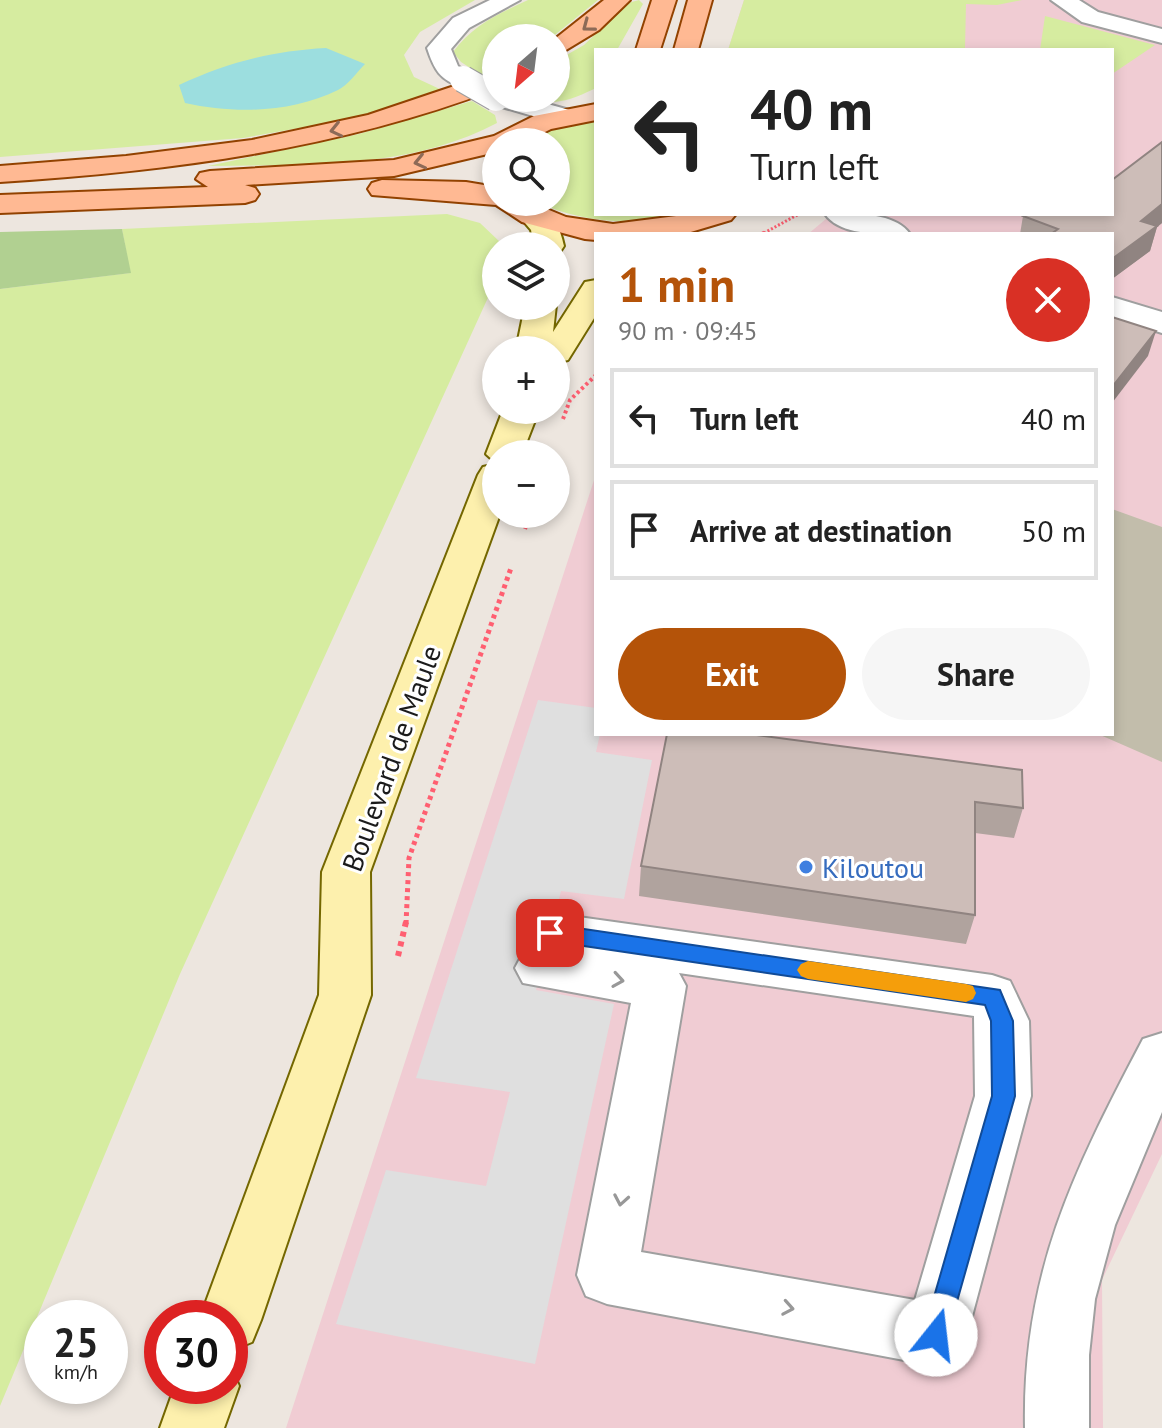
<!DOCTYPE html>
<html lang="en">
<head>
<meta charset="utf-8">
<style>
  body { margin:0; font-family:"PT Sans",sans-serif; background:#f6f6f6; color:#222; height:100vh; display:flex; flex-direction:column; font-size:30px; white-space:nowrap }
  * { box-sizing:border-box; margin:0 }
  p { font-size:26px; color:#767676 }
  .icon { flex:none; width:44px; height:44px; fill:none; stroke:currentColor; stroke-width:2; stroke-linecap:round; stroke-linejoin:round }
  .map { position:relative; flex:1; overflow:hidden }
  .side { position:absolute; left:594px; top:232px; width:520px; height:504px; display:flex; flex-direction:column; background:#fff; border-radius:0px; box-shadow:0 4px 12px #0003 }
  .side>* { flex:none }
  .guide { position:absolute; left:594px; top:48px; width:520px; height:168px; border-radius:0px; box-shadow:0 4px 12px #0003; background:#fff; color:#222; overflow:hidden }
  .needle { width:52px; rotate:208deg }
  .buttons { position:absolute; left:482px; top:24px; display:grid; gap:16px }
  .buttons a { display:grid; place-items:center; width:88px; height:88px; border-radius:50%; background:#fff; box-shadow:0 4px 12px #0003; font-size:40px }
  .speed { position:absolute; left:24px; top:1300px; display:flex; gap:16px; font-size:40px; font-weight:700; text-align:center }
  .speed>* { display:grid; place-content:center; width:104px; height:104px; border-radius:50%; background:#fff; box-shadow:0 4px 12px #0003; line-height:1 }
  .speed small { font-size:20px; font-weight:400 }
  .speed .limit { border:12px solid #d22; background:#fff; color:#111 }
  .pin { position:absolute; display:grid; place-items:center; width:68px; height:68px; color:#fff; margin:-34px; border-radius:16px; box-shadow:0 4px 12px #0006 }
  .me { position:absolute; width:88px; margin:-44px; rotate:16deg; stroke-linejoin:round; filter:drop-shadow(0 0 6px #0008) }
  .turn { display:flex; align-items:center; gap:28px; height:168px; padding:0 24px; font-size:36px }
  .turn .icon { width:104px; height:104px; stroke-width:2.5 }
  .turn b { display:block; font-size:56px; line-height:68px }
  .round { display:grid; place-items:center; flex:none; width:84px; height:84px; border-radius:42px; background:#f6f6f6 }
  .overview { display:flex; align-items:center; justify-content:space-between; height:136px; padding:0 24px }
  h1 { font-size:48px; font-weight:600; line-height:60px; color:#b45309 }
  .primary-button { display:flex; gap:16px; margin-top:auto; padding:16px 24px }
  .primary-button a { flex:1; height:92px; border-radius:48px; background:#b45309; color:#fff; font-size:32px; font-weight:600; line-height:92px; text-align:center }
  .primary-button a+a { background:#f6f6f6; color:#222 }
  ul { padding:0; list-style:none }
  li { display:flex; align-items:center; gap:24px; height:100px; margin:0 16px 12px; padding:0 8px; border:4px solid #e0e0e0; border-radius:0px }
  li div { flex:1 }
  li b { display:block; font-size:30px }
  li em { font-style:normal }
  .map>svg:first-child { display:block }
  .commercial { fill:#f0ccd3 }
  .construction { fill:#c2bdab }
  .grass { fill:#d6eca0 }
  .forest { fill:#b1d091 }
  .parking { fill:#dfdfdf }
  .water { fill:#9cdedf }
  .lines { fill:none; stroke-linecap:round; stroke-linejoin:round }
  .minor-casing { stroke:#9f9f9f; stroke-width:4 }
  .secondary-casing { stroke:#746700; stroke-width:4 }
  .primary-casing { stroke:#924200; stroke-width:4 }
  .path-far3 { stroke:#ff5f71; stroke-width:3; stroke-dasharray:2 2; stroke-linecap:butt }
  .path-far2 { stroke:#ff5f71; stroke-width:4; stroke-dasharray:3 3; stroke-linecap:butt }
  .path-far1 { stroke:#ff5f71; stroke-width:5; stroke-dasharray:4 4; stroke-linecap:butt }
  .path { stroke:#ff5f71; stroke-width:6; stroke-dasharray:5 5; stroke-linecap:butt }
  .minor { fill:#fff; fill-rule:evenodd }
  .secondary { fill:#fdf0ad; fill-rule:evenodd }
  .primary { fill:#ffb993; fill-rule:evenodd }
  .minor-bridge-casing { stroke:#9f9f9f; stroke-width:28; stroke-linecap:butt }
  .minor-bridge { stroke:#fff; stroke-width:26 }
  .wall { fill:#b0a39e }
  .shaded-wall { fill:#908481 }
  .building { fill:#cdbdb8; stroke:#908481; stroke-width:2 }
  .oneway { stroke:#8d6a57 }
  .oneway2 { stroke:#989898 }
  .route { fill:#1a73e8; stroke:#114b97; stroke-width:2 }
  .slow { fill:#f59e0b }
  .shop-dot { fill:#3f7fe0; stroke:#fff; stroke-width:3 }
  .labels { text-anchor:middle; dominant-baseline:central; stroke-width:6; stroke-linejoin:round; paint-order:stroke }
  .street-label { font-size:28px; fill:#1b1b1b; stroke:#fff }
  .shop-label { font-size:28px; fill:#366cbe; stroke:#fff; text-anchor:start }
</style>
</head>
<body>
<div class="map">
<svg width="1162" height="1428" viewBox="0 0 1162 1428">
  <rect width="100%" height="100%" fill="#ede6df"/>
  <!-- commercial -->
  <polygon class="commercial" points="744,0 1162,0 1162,1154 1102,1280 1103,1428 286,1428 596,474 596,734 1112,734 1112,234 808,234 832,214 1112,214 1112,50 728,50"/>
  <!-- construction -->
  <polygon class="construction" points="1112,509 1162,527 1162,762 1098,734 1112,734"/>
  <!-- grass -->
  <g class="grass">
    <polygon points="0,0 475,0 420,32 404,55 414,77 444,91 373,115 243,138 0,157"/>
    <path d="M528,0H598L551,38H496V68L481,75L461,62L453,52C473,25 498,14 528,0Z"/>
    <path d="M639,0L643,4L617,50H596L594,89C569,101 551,107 524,98H556V61L584,45L628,3Z"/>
    <polygon points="744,0 1022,0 997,5 966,4 965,48 986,50 728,50"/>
    <polygon points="1045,16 1155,45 1112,74 1112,50 1040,50"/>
    <path d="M472,101L495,115L497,123C408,170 306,164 208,166L359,134Z"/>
    <path d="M596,120V214H678C632,228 579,221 536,202H556V142H526L556,128Z"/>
    <polygon points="447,214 480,223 500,242 500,246 496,246 496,280 180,974 0,1406 0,289 130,273 122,229"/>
  </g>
  <!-- forest -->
  <polygon class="forest" points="122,229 131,273 0,289 0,232"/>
  <!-- parking -->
  <polygon class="parking" points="538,700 596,708 596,734 600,734 596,752 652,760 624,899 561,891 536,990 614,1004 535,1364 336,1324 386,1170 486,1186 510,1092 416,1078"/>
  <!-- water -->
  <path class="water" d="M326,48L365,64C357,72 348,85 338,90C291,113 235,114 185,103L179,85C228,62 272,51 326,48Z"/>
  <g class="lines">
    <defs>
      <g id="minor">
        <path d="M490,0H520L469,28L451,49L458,66L476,79L463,87C440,81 434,69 427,48L453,18Z"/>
        <polygon points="1051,0 1079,0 1098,12 1162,29 1162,43 1082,22"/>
        <polygon points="496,90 496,98 526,98 573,111 577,117 573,123 564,125 488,103 484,98"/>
        <path d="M825,214C850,214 894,211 910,234C885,234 841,237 825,214Z"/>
        <polygon points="1112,297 1162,312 1162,333 1112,317"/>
        <path d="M550,913L992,975L1010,981L1029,1021L1031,1096L967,1335L958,1357L936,1366L607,1304L586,1296L577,1275L631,1003L523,983L515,968L523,953L536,949L525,933L532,919ZM679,973L974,1016L975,1096L915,1300L641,1252L686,986Z"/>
        <path d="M1162,1033V1112L1115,1225L1095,1299L1089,1355V1428H1025C1022,1274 1073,1172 1143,1039Z"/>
      </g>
      <g id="secondary">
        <path d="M534,207C554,212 560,228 564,246L560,252L556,253V246H534L531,230L519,216L524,210Z"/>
        <polygon points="596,280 596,315 568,360 556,363 556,350 516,350 525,306 556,305 553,332 585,282"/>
        <polygon points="503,410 539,410 522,454 496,454 496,463 486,454"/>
        <polygon points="496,464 496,514 500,514 370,872 371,995 261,1320 252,1342 230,1351 230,1318 200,1318 319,995 322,872 478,475 483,467"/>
        <polygon points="230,1365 239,1386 224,1428 160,1428 175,1386 230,1386"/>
      </g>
      <g id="primary">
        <polygon points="604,0 630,0 599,30 556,56 556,38"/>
        <polygon points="652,0 676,0 660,50 636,50"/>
        <polygon points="688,0 712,0 698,50 674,50"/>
        <path d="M496,72V89C336,150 170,171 0,182V166L126,156L252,140L368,115Z"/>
        <polygon points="596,104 596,120 551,129 525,142 496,142 496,152 394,176 245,185 255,188 259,194 255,200 245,203 0,213 0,195 208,187 196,179 200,173 210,171 394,160 494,136 534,116"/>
        <polygon points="382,180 466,182 496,187 496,202 530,202 566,217 613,224 692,214 736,214 731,220 684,234 596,234 596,240 585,239 522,222 496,205 372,195 368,189 372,183"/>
      </g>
    </defs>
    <!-- minor casing -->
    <use href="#minor" class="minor-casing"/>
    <!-- secondary casing -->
    <use href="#secondary" class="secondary-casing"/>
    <!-- primary casing -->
    <use href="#primary" class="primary-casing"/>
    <!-- path-far3 -->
    <polyline class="path-far3" points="764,233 799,214"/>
    <!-- path-far2 -->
    <g class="path-far2">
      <polyline points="762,234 767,231"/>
      <polyline points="563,419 570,400 596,375"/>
      <polyline points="525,529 530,514"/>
    </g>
    <!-- path-far1 -->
    <polyline class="path-far1" points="406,924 409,858 511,568"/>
    <!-- path -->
    <polyline class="path" points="398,956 406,922"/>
    <!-- minor -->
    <use href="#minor" class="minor"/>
    <!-- secondary -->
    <use href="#secondary" class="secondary"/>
    <!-- primary -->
    <use href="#primary" class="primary"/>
    <defs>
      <polyline id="minor-bridge" points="463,79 496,98"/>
    </defs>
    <!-- minor-bridge casing -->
    <use href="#minor-bridge" class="minor-bridge-casing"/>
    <!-- minor-bridge -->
    <use href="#minor-bridge" class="minor-bridge"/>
  </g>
  <!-- wall -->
  <g class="wall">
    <polygon points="1162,142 1162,223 1157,227 1150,251 1112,279 1112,234 1020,234 1023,216 1112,214"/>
    <polygon points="667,734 1023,808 1014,838 975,833 975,915 966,944 639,896 641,866"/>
  </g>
  <!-- shaded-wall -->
  <g class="shaded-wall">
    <polygon points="1162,204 1162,223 1157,227 1150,251 1112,279 1112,259 1141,221"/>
    <polygon points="1156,331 1148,356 1112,403 1112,387"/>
  </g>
  <!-- building -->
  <g class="building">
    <polygon points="1162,142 1162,204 1141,221 1157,226 1112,259 1112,234 1051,234 1058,229 1023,216 1026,214 1112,214 1112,180"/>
    <polygon points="1112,317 1156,331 1112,387"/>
    <polygon points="667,734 749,734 1022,770 1023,808 975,802 975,915 641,866"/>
  </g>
  <!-- one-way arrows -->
  <defs><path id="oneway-chevron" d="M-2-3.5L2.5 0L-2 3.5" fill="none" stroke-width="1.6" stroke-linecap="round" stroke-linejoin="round" transform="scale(2)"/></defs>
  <g class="oneway">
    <use href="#oneway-chevron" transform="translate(588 26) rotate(143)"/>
    <use href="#oneway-chevron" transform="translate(336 130) rotate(167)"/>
    <use href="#oneway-chevron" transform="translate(420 162) rotate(167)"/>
  </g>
  <g class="oneway2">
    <use href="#oneway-chevron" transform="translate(618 980) rotate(9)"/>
    <use href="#oneway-chevron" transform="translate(621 1200) rotate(100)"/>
    <use href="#oneway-chevron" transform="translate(788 1308) rotate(10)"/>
  </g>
  <!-- route -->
  <polygon class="route" points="550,924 1000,990 1013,1021 1015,1096 945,1344 936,1348 927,1344 923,1335 992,1096 991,1021 985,1005 550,941 540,933"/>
  <!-- slow -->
  <polygon class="slow" points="808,961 966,984 973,986 976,993 973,999 966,1002 808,979 801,976 797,970 801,964"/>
  <!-- markers -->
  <circle class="shop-dot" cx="806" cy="867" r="8"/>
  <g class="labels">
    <!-- street labels -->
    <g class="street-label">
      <text transform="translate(391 758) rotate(-70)">Boulevard de Maule</text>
    </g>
    <!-- shop labels -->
    <g class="shop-label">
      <text x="822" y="867">Kiloutou</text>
    </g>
  </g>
</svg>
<div class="buttons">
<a><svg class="needle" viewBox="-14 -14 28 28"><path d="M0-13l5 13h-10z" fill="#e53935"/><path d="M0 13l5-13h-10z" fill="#767676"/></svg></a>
<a><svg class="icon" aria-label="search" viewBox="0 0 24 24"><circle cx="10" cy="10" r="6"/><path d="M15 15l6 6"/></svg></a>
<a><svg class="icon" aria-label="layers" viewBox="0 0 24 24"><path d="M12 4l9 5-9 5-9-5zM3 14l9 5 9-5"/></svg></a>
<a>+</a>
<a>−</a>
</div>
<div class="speed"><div>25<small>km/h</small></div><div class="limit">30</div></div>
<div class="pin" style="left:550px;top:933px;background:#d93025"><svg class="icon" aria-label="arrive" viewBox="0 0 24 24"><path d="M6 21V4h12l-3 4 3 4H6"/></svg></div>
<svg class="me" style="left:936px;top:1335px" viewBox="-20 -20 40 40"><circle r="19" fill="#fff"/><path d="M0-13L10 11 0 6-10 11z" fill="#1a73e8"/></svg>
<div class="guide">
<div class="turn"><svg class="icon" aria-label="left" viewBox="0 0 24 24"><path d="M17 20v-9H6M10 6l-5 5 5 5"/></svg><div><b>40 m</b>Turn left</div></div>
</div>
<section class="side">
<div class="overview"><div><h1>1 min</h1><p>90 m · 09:45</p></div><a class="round" style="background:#d93025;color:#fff"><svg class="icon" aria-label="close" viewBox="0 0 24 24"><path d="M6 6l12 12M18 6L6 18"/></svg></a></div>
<ul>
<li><svg class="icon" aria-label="left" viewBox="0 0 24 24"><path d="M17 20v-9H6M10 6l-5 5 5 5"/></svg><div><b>Turn left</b></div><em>40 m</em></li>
<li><svg class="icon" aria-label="arrive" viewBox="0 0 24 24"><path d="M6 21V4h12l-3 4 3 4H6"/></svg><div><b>Arrive at destination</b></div><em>50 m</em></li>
</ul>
<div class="primary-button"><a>Exit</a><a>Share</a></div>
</section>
</div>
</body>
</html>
